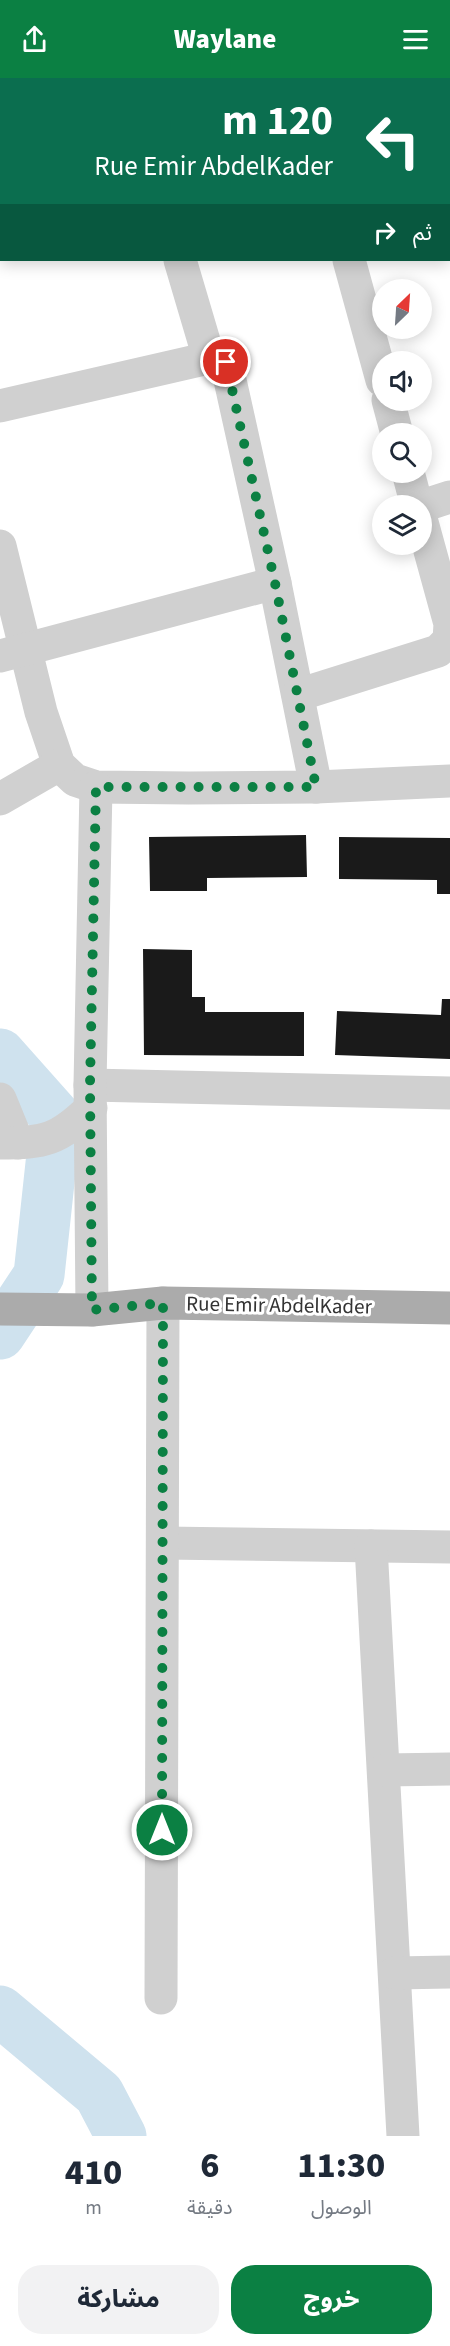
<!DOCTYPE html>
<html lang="ar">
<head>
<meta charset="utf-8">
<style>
  body { margin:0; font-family:"Source Sans 3","Noto Sans Arabic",sans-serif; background:#f2f2f3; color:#1f2937; direction:rtl; height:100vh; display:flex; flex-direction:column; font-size:22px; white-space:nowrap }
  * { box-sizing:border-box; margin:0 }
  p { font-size:20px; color:#747a83 }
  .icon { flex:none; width:33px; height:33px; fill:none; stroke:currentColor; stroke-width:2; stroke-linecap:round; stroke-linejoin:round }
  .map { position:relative; height:2058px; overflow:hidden; direction:ltr }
  .panel { display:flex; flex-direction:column; background:#fff; flex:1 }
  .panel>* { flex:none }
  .top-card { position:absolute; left:0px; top:0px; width:450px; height:183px; box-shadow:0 3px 15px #0003; direction:rtl; background:#0b6e4f; color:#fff; overflow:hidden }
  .needle { width:39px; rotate:25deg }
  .controls { position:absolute; left:372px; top:201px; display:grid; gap:12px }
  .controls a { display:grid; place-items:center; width:60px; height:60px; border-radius:50%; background:#fff; box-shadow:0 3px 15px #0003; font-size:30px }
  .pin { position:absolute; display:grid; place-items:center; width:51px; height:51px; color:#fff; margin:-26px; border:3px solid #fff; border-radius:50%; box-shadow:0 2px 6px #0007 }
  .me { position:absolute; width:66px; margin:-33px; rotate:0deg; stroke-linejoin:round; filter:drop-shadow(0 0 4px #0008) }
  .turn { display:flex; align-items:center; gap:21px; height:126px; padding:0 18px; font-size:27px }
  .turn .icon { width:78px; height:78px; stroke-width:2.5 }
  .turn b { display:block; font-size:42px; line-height:51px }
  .then { display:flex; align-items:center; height:57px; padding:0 18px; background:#0003; gap:12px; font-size:22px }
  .eta { display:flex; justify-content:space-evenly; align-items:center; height:102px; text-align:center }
  .eta b { font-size:36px; font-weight:800; line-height:42px }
  .cta { display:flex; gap:12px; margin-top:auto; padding:12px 18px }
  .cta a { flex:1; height:69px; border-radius:24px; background:#0b8043; color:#fff; font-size:24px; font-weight:800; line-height:69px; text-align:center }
  .cta a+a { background:#f2f2f3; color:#1f2937 }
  header { display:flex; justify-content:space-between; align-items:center; height:78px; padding:0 18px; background:#0b8043; color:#fff; font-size:27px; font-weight:800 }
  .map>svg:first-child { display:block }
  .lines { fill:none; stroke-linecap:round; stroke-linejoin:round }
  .river { stroke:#cfe2ee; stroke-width:51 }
  .building { fill:#1a1a1a }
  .minor { stroke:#d0d0d0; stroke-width:33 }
  .major { stroke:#ababab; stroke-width:33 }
  .route { stroke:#0b8043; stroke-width:10; stroke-dasharray:0 18 }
  .labels { text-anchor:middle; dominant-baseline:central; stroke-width:6; stroke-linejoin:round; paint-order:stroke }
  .street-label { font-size:21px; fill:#333; stroke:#fff }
</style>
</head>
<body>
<header><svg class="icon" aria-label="menu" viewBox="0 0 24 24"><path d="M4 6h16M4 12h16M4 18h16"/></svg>Waylane<svg class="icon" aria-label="share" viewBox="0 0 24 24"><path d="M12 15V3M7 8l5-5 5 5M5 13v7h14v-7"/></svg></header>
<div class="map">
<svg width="450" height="2058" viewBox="0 0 450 2058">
  <rect width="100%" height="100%" fill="#fff"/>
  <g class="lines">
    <!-- river -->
    <g class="river">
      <polyline points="0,976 56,1039 39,1197 0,1256"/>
      <polyline points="0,1933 99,2016 121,2058"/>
    </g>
  </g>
  <!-- building -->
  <g class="building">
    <polygon points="306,757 307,799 207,800 207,813 150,813 149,759"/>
    <polygon points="339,759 450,760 450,816 437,816 437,802 339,801"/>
    <polygon points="143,871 192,872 192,919 205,919 205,934 304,934 304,978 144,977"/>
    <polygon points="442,921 450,921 450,981 335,977 337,933 441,937"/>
  </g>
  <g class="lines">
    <!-- minor -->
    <g class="minor">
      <polyline points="127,0 127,2"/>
      <polyline points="300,0 300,2"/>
      <polyline points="52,2 59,0"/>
      <polyline points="448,4 450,9"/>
      <polyline points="0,14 2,14"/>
      <polyline points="180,182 209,280"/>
      <polyline points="349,182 382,302"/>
      <polyline points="388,322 397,356"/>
      <polyline points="0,328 209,280 222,279 226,284 275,505 316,709"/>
      <polyline points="408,394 417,428"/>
      <polyline points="422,428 450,419"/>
      <polyline points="0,468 41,634 59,687 75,702 96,709 189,710 316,709 450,703"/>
      <polyline points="0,578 275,505"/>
      <polyline points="298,617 438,573 449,562 450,546 422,444"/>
      <polyline points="0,721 59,687"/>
      <polyline points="90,1007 450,1015"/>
      <polyline points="0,1021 18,1065"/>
      <path d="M0,1065C45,1065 58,1062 91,1030"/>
      <polyline points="92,1232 90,1007 96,709"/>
      <polyline points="164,1465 450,1469"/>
      <polyline points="371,1468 403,2058"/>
      <polyline points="385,1692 450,1691"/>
      <polyline points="395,1895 450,1894"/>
      <polyline points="161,1920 163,1225"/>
    </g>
    <!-- major -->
    <polyline class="major" points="0,1231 92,1232 163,1225 450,1230"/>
  </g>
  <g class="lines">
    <!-- route -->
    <polyline class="route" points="162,1752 163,1225 92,1232 90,1007 96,709 316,709 275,505 226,284"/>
  </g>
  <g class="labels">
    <!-- street labels -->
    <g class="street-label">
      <text transform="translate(279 1227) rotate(1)">Rue Emir AbdelKader</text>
    </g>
  </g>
</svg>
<div class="controls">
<a><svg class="needle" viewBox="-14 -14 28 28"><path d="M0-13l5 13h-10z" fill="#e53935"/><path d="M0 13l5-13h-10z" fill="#747a83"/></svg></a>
<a><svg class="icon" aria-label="sound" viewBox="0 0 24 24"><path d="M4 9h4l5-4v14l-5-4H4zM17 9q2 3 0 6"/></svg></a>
<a><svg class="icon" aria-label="search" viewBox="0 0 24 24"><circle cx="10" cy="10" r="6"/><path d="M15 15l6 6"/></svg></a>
<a><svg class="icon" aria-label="layers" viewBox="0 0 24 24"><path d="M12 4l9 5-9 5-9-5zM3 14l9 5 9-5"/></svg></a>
</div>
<div class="pin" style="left:226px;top:284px;background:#d93025"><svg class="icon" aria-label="arrive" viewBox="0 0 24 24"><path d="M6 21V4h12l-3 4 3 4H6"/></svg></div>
<svg class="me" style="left:162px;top:1752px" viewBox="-20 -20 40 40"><circle r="17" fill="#0b8043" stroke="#fff" stroke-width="3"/><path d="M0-11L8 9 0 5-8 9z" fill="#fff"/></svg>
<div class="top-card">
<div class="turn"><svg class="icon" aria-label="left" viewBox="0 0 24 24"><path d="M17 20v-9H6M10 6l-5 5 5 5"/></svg><div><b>120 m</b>Rue Emir AbdelKader</div></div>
<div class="then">ثم<svg class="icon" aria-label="right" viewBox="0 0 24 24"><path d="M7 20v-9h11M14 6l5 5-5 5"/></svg></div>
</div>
</div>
<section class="panel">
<div class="eta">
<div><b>11:30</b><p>الوصول</p></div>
<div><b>6</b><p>دقيقة</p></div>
<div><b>410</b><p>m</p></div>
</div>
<div class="cta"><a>خروج</a><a>مشاركة</a></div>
</section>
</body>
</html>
